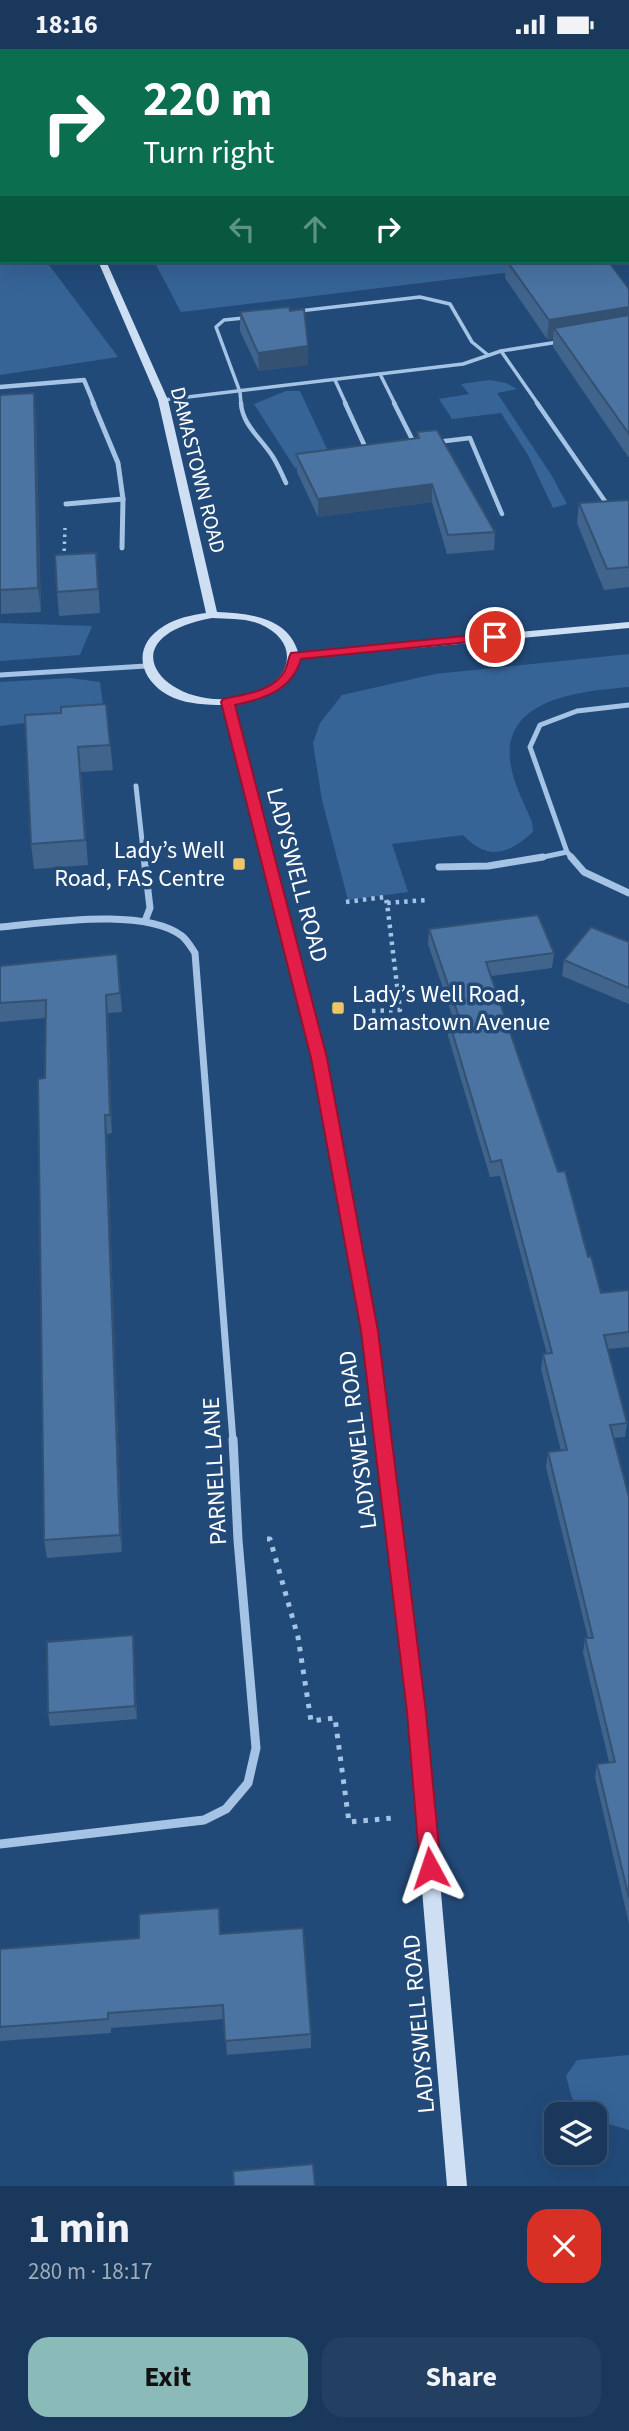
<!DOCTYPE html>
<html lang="en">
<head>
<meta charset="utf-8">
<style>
  body { margin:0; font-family:"Source Sans 3",sans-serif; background:#233f61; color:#f1f3f6; height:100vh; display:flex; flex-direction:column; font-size:26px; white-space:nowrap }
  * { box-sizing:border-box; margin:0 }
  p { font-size:23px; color:#9facbb }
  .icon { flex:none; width:38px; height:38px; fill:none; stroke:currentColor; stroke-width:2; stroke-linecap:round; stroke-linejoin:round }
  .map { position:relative; height:2137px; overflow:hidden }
  .sheet { display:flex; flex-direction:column; background:#1a385b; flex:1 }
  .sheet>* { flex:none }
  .hud { position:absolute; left:0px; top:0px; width:630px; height:214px; box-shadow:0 7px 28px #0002,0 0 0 2px #385271; background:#0b6e4f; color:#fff; overflow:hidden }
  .fabs { position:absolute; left:544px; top:2053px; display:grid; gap:14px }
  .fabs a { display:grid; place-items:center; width:63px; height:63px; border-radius:14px; background:#1a385b; box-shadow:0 7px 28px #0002,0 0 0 2px #385271; font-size:35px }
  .pin { position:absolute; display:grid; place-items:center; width:60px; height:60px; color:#fff; margin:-30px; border:4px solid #fff; border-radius:50%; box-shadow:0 2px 7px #0007 }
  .me { position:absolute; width:77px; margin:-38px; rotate:355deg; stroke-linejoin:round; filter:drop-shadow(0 0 5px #0008) }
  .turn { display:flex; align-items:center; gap:24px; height:147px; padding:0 28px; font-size:32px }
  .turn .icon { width:91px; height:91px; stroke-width:2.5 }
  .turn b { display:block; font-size:49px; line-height:60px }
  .lanes { display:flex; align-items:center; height:66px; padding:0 28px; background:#0003; justify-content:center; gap:35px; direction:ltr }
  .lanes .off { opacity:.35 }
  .round { display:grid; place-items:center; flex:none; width:74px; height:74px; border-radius:21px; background:#233f61 }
  .headline { display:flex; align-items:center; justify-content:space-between; height:119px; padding:0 28px }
  h1 { font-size:42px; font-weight:700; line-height:52px }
  .button { display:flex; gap:14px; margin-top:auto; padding:14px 28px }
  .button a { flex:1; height:80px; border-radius:21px; background:#8bbbb9; color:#111; font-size:28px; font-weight:700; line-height:80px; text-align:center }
  .button a+a { background:#233f61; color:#f1f3f6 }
  .status { display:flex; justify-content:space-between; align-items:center; height:49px; padding:0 35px; background:#1a385b; direction:ltr }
  .status svg { height:19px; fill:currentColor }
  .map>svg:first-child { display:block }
  .green { fill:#366497 }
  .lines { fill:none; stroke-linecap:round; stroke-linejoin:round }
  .river { fill:#4e6c8e; fill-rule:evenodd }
  .path-far2 { stroke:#a4c3e5; stroke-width:3.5; stroke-dasharray:2.5 4.5; stroke-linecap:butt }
  .path-far1 { stroke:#a4c3e5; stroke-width:4.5; stroke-dasharray:3.5 5; stroke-linecap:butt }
  .path { stroke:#a4c3e5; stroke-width:5; stroke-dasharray:4.5 7; stroke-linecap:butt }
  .lane-far1 { stroke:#a4c3e5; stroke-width:3.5 }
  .lane { stroke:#a4c3e5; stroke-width:4.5 }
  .street-far3 { stroke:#a4c3e5; stroke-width:4.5 }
  .street-far2 { stroke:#a4c3e5; stroke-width:5 }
  .street-far1 { stroke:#a4c3e5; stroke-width:7 }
  .street { stroke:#a4c3e5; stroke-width:9 }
  .secondary { fill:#cedff4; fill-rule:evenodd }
  .wall { fill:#40648c }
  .shaded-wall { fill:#345172 }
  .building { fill:#4b74a3; stroke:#345172; stroke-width:2 }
  .route { fill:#e11d48; stroke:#92132f; stroke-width:2 }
  .poi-dot { fill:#f0c567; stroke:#224a79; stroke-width:2.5 }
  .labels { text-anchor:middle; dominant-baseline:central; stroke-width:7; stroke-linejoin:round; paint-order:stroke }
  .far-street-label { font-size:21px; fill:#fff; stroke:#224a79 }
  .poi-label { font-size:24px; fill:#fff; stroke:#224a79; text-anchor:end }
  .street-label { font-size:24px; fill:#fff; stroke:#224a79 }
</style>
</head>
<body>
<div class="status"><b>18:16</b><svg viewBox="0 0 49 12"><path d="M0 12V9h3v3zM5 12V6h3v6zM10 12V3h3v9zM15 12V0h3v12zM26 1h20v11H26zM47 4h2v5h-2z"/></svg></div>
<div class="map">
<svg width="629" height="2137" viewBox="0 0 629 2137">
  <rect width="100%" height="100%" fill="#224a79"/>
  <!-- green -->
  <g class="green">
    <polygon points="0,120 2,212 46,212 118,308 0,326"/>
    <polygon points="154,212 603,212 181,263"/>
    <polygon points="490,331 506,334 517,340 497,344 552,427 567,455 553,459 528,406 501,364 452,370 439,350 469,345 461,335"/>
    <polygon points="286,342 300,342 333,413 295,419 254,355"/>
    <polygon points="0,574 92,577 80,606 0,612"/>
    <path d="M629,605V638C584,642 504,648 510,711C512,732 524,754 532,773L533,783C508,805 489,813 463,786L392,795L408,843L348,851L322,751L313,694L320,674L342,646L435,625Z"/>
    <polygon points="70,629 100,633 104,664 0,677 0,633"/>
    <polygon points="629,2006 629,2081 595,2071 595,2065 588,2065 572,2049 566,2027 577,2011"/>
  </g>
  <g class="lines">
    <!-- river -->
    <g class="river">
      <polygon points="518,0 563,0 564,2 519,2"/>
      <rect x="628" y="71" width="1" height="28"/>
    </g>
    <!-- path-far2 -->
    <polyline class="path-far2" points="64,509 65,479"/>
    <!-- path-far1 -->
    <g class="path-far1">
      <polyline points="346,853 385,848 387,854"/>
      <polyline points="372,962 400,961 387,854 427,851"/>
    </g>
    <!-- path -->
    <polyline class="path" points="267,1490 270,1490 298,1588 311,1672 335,1669 349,1773 393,1769"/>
    <!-- lane-far1 -->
    <g class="lane-far1">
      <polyline points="403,2 405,0"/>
      <polyline points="299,262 420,248 450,255 472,293 488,306"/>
      <polyline points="501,302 538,355"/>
      <polyline points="380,325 395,355"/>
      <polyline points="335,331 346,355"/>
      <polyline points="163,351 463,315 501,302 558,293"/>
      <polyline points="241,355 240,343 216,278 224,271 244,269"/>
    </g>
    <!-- lane -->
    <g class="lane">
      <path d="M241,354C242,376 262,390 273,408C278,416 282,425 286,434"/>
      <polyline points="345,354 367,402"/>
      <polyline points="394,354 414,394"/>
      <polyline points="537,354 609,458"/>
      <polyline points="437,393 470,389 502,465"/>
    </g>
    <!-- street-far3 -->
    <polyline class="street-far3" points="0,338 84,331 94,355"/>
    <!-- street-far2 -->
    <g class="street-far2">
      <polyline points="93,354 118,414 123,450 122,499"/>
      <polyline points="66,455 123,450"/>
      <polyline points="0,626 146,617"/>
      <polyline points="136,737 144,810"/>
      <polyline points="534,810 567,803"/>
      <polyline points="573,810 567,803 530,698 540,676 577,662 629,656"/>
    </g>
    <!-- street-far1 -->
    <g class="street-far1">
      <polyline points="144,808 150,859 145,872"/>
      <polyline points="571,808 584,823 629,844"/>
      <polyline points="439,818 488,817 543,808"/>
      <path d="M0,878C46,874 144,858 182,887C187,891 191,898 195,904L233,1392"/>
    </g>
    <!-- street -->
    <polyline class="street" points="0,1795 204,1771 226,1760 248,1734 256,1699 238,1491 233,1390"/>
    <!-- secondary -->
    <g class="secondary">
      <rect x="0" y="19" width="2" height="8"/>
      <path d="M98,212H106L168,351L217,563C248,564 288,568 298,603L629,573V579L299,610C294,640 260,652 234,655L326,1009L378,1281L425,1663L467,2137H447L407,1663L362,1281L312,1009L223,656C206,656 189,655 174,649C140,634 129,598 164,577C176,569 192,566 206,564L158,351ZM212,569C228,570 245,569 260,575C297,591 295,626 260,642C180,677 92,591 212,569Z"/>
    </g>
  </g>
  <!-- wall -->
  <g class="wall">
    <polygon points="84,0 255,0 256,2 85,2"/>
    <polygon points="506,212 608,212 629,240 629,409 553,298 553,289 547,290 505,229"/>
    <polygon points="240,263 308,316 259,322 240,282"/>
    <polygon points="34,344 36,367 41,563 1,565 0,346"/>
    <polygon points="417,383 495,483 494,501 447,505 432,453 318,468 297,423 296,405 417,389"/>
    <polygon points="629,451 629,538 604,541 577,474 579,454"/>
    <polygon points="98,528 100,564 59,567 57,543"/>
    <polygon points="106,655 113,721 81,723 88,816 34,820 31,795 61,664"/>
    <polygon points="429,880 554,904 552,919 491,927 601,1244 629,1241 629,1298 608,1300 627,1374 625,1388 614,1389 629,1449 629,1875 595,1728 597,1715 609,1713 583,1603 585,1589 588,1589 546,1418 548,1403 561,1402 541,1320 543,1305 547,1305 500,1127 490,1128 448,987 449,972 454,972 428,895"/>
    <polygon points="629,893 629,955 562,927 564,911"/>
    <polygon points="117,905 122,963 108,964 112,1084 107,1085 122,1503 47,1509 44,1491 45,969 0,973 0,917"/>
    <polygon points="133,1586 134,1600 137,1670 50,1677 48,1664"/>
    <polygon points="221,1885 311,1985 311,1999 227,2006 224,1970 111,1979 111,1984 0,1992 0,1900"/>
  </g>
  <!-- shaded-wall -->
  <g class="shaded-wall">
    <polygon points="629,258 629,270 554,279 553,289 547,290 549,271"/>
    <polygon points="308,297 308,316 259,322 258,304"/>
    <polygon points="34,344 36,367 41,563 38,539"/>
    <polygon points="432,435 432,453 318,468 318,450"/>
    <polygon points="106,946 108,964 112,1084 110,1066"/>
    <polygon points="105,1066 107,1085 122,1503 120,1486"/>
    <polygon points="133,1586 134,1600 137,1670 135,1657"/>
  </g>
  <!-- building -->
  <g class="building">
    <polygon points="95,0 255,0 256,2 99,2"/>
    <polygon points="507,212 608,212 629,240 629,258 549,271"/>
    <polygon points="289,258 290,262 304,260 308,297 258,304 240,263"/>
    <polygon points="629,266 629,385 554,279"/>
    <polygon points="34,344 38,539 0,541 0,346"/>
    <polygon points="437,381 495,483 448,486 432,435 318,450 296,405 419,389 417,383"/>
    <polygon points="629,451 629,518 607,520 579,454"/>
    <polygon points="96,504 98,540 57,543 55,506"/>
    <polygon points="106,655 110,696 78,698 85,791 31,795 25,666 61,664 61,658"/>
    <polygon points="538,866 554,904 486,913 558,1123 565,1122 588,1208 591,1207 601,1244 629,1241 629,1283 604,1286 627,1374 610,1376 629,1448 629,1849 597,1715 615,1713 585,1589 593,1589 548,1403 567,1401 543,1305 552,1304 501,1111 491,1113 449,972 460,971 429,880"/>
    <polygon points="591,878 629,893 629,939 564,911"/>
    <polygon points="117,905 120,944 106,946 110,1066 105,1066 120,1486 44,1491 38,1030 45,1029 46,951 0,954 0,917"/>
    <polygon points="133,1586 135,1657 48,1664 47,1593"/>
    <polygon points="219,1859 220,1885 303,1879 311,1985 225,1992 223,1956 108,1964 108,1970 0,1978 0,1900 139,1889 139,1865"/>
    <polygon points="313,2115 315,2137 234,2137 233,2122"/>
  </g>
  <!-- route -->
  <path class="route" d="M495,584L501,588L499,590L301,610C292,641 264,650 235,656L327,1009L378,1282L426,1663L441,1819L438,1827L430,1829L423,1827L420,1819L407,1663L361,1282L311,1009L221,653L223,650C244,645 274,643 285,621C288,615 288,609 291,604Z"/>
  <!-- markers -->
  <g class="poi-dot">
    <rect x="232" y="808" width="14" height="14" rx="3.5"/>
    <rect x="331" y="952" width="14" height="14" rx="3.5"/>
  </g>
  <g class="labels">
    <!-- far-street labels -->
    <g class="far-street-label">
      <text transform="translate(198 421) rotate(76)">DAMASTOWN ROAD</text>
    </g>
    <!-- poi labels -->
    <g class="poi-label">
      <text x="225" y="801">Lady’s Well<tspan x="225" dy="28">Road, FAS Centre</tspan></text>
      <text x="352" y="945" text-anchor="start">Lady’s Well Road,<tspan x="352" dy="28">Damastown Avenue</tspan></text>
    </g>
    <!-- street labels -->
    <g class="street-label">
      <text transform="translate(297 826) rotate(75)">LADYSWELL ROAD</text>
      <text transform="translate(358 1391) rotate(-97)">LADYSWELL ROAD</text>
      <text transform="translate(215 1422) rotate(-93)">PARNELL LANE</text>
      <text transform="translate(419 1975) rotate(-95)">LADYSWELL ROAD</text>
    </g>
  </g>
</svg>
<div class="fabs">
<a><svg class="icon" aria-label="layers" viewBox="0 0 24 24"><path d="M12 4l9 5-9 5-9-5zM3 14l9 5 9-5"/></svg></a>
</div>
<div class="pin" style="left:495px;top:588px;background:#d93025"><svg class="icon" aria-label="arrive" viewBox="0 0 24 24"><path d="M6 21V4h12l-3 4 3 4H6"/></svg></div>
<svg class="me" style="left:430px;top:1819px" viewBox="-20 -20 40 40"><path d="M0-17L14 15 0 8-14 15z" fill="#e11d48" stroke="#fff" stroke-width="4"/></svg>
<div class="hud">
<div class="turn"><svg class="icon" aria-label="right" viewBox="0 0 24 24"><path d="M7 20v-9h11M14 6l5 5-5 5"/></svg><div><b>220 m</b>Turn right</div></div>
<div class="lanes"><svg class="icon off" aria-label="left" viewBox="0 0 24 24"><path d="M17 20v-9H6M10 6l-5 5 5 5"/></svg><svg class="icon off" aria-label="ahead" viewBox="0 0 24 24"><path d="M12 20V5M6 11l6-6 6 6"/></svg><svg class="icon" aria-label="right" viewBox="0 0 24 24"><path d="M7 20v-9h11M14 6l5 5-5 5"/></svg></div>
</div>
</div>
<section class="sheet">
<div class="headline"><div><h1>1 min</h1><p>280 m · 18:17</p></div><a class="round" style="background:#d93025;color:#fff"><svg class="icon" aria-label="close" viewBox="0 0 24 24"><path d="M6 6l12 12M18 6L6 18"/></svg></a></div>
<div class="button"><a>Exit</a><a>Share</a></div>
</section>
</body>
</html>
